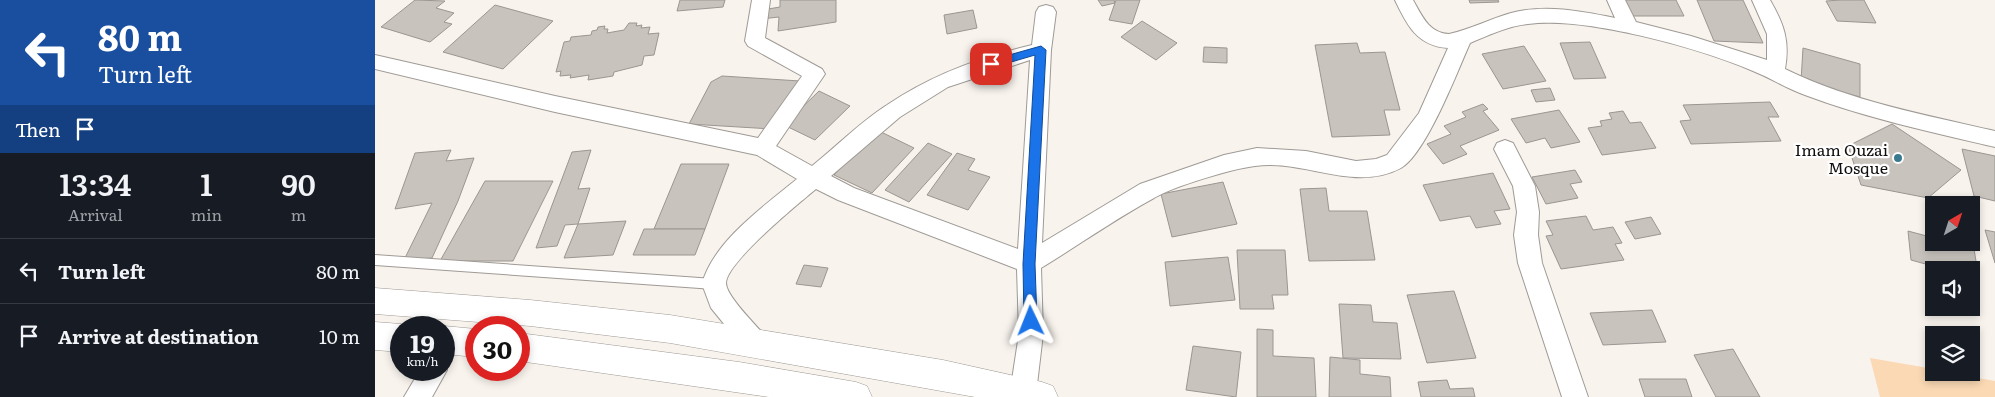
<!DOCTYPE html>
<html lang="en">
<head>
<meta charset="utf-8">
<style>
  body { margin:0; font-family:Literata,serif; background:#20242c; color:#f1f3f6; height:100vh; display:flex; flex-direction:column; font-size:19px; white-space:nowrap }
  * { box-sizing:border-box; margin:0 }
  p { font-size:16px; color:#9ea1a6 }
  .icon { flex:none; width:28px; height:28px; fill:none; stroke:currentColor; stroke-width:2; stroke-linecap:round; stroke-linejoin:round }
  .map { position:relative; flex:1; overflow:hidden }
  .side { display:flex; flex-direction:column; background:#171b24; width:375px }
  .side>* { flex:none }
  .banner { background:#1a4fa0; color:#fff; overflow:hidden }
  .needle { width:32px; rotate:39deg }
  .controls { position:absolute; left:1550px; top:196px; display:grid; gap:10px }
  .controls a { display:grid; place-items:center; width:55px; height:55px; border-radius:0px; background:#171b24; box-shadow:0 2px 8px #0003; font-size:25px }
  .speed { position:absolute; left:15px; top:316px; display:flex; gap:10px; font-size:25px; font-weight:700; text-align:center }
  .speed>* { display:grid; place-content:center; width:65px; height:65px; border-radius:50%; background:#171b24; box-shadow:0 2px 8px #0003; line-height:1 }
  .speed small { font-size:12px; font-weight:400 }
  .speed .limit { border:8px solid #d22; background:#fff; color:#111 }
  .pin { position:absolute; display:grid; place-items:center; width:42px; height:42px; color:#fff; margin:-21px; border-radius:10px; box-shadow:0 2px 8px #0006 }
  .me { position:absolute; width:55px; margin:-28px; rotate:358deg; stroke-linejoin:round; filter:drop-shadow(0 0 4px #0008) }
  .turn { display:flex; align-items:center; gap:18px; height:105px; padding:0 15px; font-size:22px }
  .turn .icon { width:65px; height:65px; stroke-width:2.5 }
  .turn b { display:block; font-size:35px; line-height:42px }
  .then { display:flex; align-items:center; height:48px; padding:0 15px; background:#0003; gap:10px; font-size:19px }
  .eta { display:flex; justify-content:space-evenly; align-items:center; height:85px; text-align:center }
  .eta b { font-size:30px; font-weight:600; line-height:35px }
  ul { padding:0; list-style:none }
  li { display:flex; align-items:center; gap:15px; height:65px; padding:0 15px; border-top:1px solid #363941 }
  li div { flex:1 }
  li b { display:block; font-size:19px }
  li em { font-style:normal }
  main { display:flex; flex:1; min-height:0 }
  .map>svg:first-child { display:block }
  .green { fill:#fad9b4 }
  .building { fill:#c8c3bd; stroke:#9b9691 }
  .lines { fill:none; stroke-linecap:round; stroke-linejoin:round }
  .service-casing { stroke:#9f9a95; stroke-width:2 }
  .minor-casing { stroke:#9f9a95; stroke-width:2 }
  .secondary-casing { stroke:#9f9a95; stroke-width:1 }
  .service { fill:#fff; fill-rule:evenodd }
  .minor { fill:#fff; fill-rule:evenodd }
  .secondary { fill:#fff; fill-rule:evenodd }
  .route { fill:#1a73e8; stroke:#114b97 }
  .poi-dot { fill:#3b7a8e; stroke:#fff; stroke-width:2 }
  .labels { text-anchor:middle; dominant-baseline:central; stroke-width:4.5; stroke-linejoin:round; paint-order:stroke }
  .poi-label { font-size:16px; fill:#110f0d; stroke:#fff; text-anchor:end }
</style>
</head>
<body>
<main>
<section class="side">
<div class="banner">
<div class="turn"><svg class="icon" aria-label="left" viewBox="0 0 24 24"><path d="M17 20v-9H6M10 6l-5 5 5 5"/></svg><div><b>80 m</b>Turn left</div></div>
<div class="then">Then<svg class="icon" aria-label="arrive" viewBox="0 0 24 24"><path d="M6 21V4h12l-3 4 3 4H6"/></svg></div>
</div>
<div class="eta">
<div><b>13:34</b><p>Arrival</p></div>
<div><b>1</b><p>min</p></div>
<div><b>90</b><p>m</p></div>
</div>
<ul>
<li><svg class="icon" aria-label="left" viewBox="0 0 24 24"><path d="M17 20v-9H6M10 6l-5 5 5 5"/></svg><div><b>Turn left</b></div><em>80 m</em></li>
<li><svg class="icon" aria-label="arrive" viewBox="0 0 24 24"><path d="M6 21V4h12l-3 4 3 4H6"/></svg><div><b>Arrive at destination</b></div><em>10 m</em></li>
</ul>
</section>
<div class="map">
<svg width="1620" height="397" viewBox="0 0 1620 397">
  <rect width="100%" height="100%" fill="#f8f3ed"/>
  <!-- green -->
  <polygon class="green" points="1495,358 1559,369 1559,372 1575,373 1620,381 1620,397 1505,397"/>
  <!-- building -->
  <g class="building">
    <polygon points="40,0 70,1 61,8 79,13 69,22 77,24 55,42 6,27"/>
    <polygon points="305,0 350,0 348,7 302,11"/>
    <polygon points="405,0 461,0 461,22 403,31 404,17 386,19 387,10 405,7"/>
    <polygon points="723,0 739,0 740,3 727,6"/>
    <polygon points="741,0 765,0 757,24 734,20"/>
    <polygon points="1094,0 1123,0 1124,2 1095,3"/>
    <polygon points="1249,0 1301,0 1309,16 1256,16"/>
    <polygon points="1322,0 1368,0 1388,43 1339,41"/>
    <polygon points="1466,0 1489,0 1501,23 1462,21 1451,1"/>
    <polygon points="120,5 178,21 128,69 68,52"/>
    <polygon points="598,10 602,28 572,34 569,15"/>
    <polygon points="767,21 802,43 781,60 746,37"/>
    <polygon points="254,23 262,23 261,26 267,25 266,28 275,27 273,34 284,33 279,55 269,56 267,65 239,72 238,76 213,80 214,75 195,78 196,75 185,76 186,71 181,72 189,42 195,41 196,37 216,35 217,31 222,30 223,27 230,26 229,29 233,29 232,33 249,30"/>
    <polygon points="1215,42 1231,78 1199,79 1185,43"/>
    <polygon points="982,43 985,53 1010,52 1025,110 1009,110 1015,135 957,137 940,45"/>
    <polygon points="1149,46 1171,81 1128,89 1107,54"/>
    <polygon points="829,47 852,48 852,63 828,62"/>
    <polygon points="1428,48 1485,64 1485,97 1426,81"/>
    <polygon points="347,76 425,81 397,129 314,124 336,82"/>
    <polygon points="1175,88 1180,100 1161,102 1156,90"/>
    <polygon points="444,91 475,106 440,140 409,125"/>
    <polygon points="1395,102 1404,117 1393,117 1406,141 1316,144 1305,121 1316,120 1308,105"/>
    <polygon points="1108,104 1113,109 1108,111 1124,130 1085,146 1092,154 1068,164 1052,144 1076,134 1069,126 1091,117 1087,112"/>
    <polygon points="1184,110 1205,142 1176,148 1170,138 1151,143 1136,119"/>
    <polygon points="1248,111 1255,123 1266,122 1281,148 1227,155 1213,128 1227,126 1225,121 1237,119 1234,113"/>
    <polygon points="1517,124 1586,170 1553,198 1486,185 1473,146"/>
    <polygon points="502,130 539,148 497,193 459,175"/>
    <polygon points="553,143 577,154 534,202 510,190"/>
    <polygon points="1587,149 1620,156 1620,201 1599,196"/>
    <polygon points="76,150 71,161 99,158 83,201 57,258 29,260 57,203 20,209 40,153"/>
    <polygon points="216,150 203,189 215,188 203,224 190,225 182,246 161,248 197,152"/>
    <polygon points="582,153 600,159 593,170 615,177 593,210 552,195"/>
    <polygon points="306,164 354,164 330,229 279,229"/>
    <polygon points="1200,170 1207,182 1195,184 1203,198 1171,204 1157,177"/>
    <polygon points="1118,173 1135,209 1119,211 1126,224 1101,228 1095,216 1065,221 1048,185"/>
    <polygon points="110,181 178,181 138,261 65,261"/>
    <polygon points="848,182 862,224 797,237 786,194"/>
    <polygon points="951,188 954,211 992,211 1000,260 934,261 925,189"/>
    <polygon points="1211,216 1218,230 1238,227 1247,243 1240,244 1249,260 1186,269 1171,236 1178,235 1171,221"/>
    <polygon points="1276,217 1286,234 1260,239 1250,222"/>
    <polygon points="251,221 238,255 189,258 203,224"/>
    <polygon points="269,229 330,229 320,255 258,255"/>
    <polygon points="1610,230 1620,232 1620,263"/>
    <polygon points="1533,231 1559,238 1559,242 1576,242 1599,249 1604,279 1596,277 1596,270 1572,270 1536,260"/>
    <polygon points="862,250 910,250 913,295 897,295 899,309 865,309"/>
    <polygon points="853,257 860,300 795,306 790,262"/>
    <polygon points="429,265 453,268 446,287 421,284"/>
    <polygon points="1079,291 1101,358 1052,363 1032,295"/>
    <polygon points="964,304 996,305 998,322 1022,323 1026,359 968,358"/>
    <polygon points="1277,310 1291,342 1228,345 1215,313"/>
    <polygon points="882,329 898,330 898,356 939,358 941,397 882,397"/>
    <polygon points="818,346 866,352 861,397 811,390"/>
    <polygon points="1358,349 1385,397 1341,397 1319,355"/>
    <polygon points="955,357 985,360 985,374 1015,377 1016,397 954,397"/>
    <polygon points="1264,379 1311,379 1317,397 1270,397"/>
    <polygon points="1072,380 1075,389 1098,388 1100,397 1046,397 1043,382"/>
  </g>
  <g class="lines">
    <defs>
      <polygon id="service" points="0,255 339,279 343,280 345,284 343,288 339,289 0,265"/>
      <g id="minor">
        <path d="M377,0H395L390,38L447,69L450,74L401,146L437,166C462,146 485,122 512,105C556,75 605,57 657,45L661,12L664,7L671,5L678,7L681,12L676,50L667,243L765,184L849,155L882,148L931,151L981,161L1001,159L1012,155L1044,113L1073,48C1042,46 1032,25 1020,0H1038C1047,16 1054,33 1074,34C1096,29 1115,19 1136,13C1170,4 1206,11 1240,18L1232,0H1250L1261,22L1316,36L1392,60V34L1377,0H1395C1409,24 1415,41 1410,69C1475,101 1550,115 1620,131V147C1556,132 1491,118 1430,95C1412,89 1396,78 1378,71C1324,48 1210,16 1153,24C1133,26 1114,35 1095,43C1083,70 1051,154 1026,168C979,193 930,159 880,166C856,169 800,186 779,198C740,219 704,245 666,268L668,334L661,393L659,397H637L635,393L644,334L642,269L463,200L441,189C424,203 351,263 351,283C351,296 381,325 390,336L394,344L390,352L381,355L372,352L336,308L327,284C338,242 389,206 422,179L382,155L180,112L0,69V55L180,96L383,138L427,76L373,46L370,41ZM655,60L643,249L479,188L456,176L525,117L573,87Z"/>
        <polygon points="1130,140 1138,143 1160,186 1164,212 1163,235 1167,263 1213,397 1187,397 1143,263 1139,235 1142,212 1138,186 1119,149 1122,143"/>
        <polygon points="69,363 72,370 57,397 29,397 45,370 69,370"/>
      </g>
      <g id="secondary">
        <polygon points="0,288 155,300 295,315 568,360 667,382 678,386 683,397 600,397 295,343 155,326 0,314"/>
        <polygon points="0,322 26,324 35,328 26,328 26,352 0,350"/>
        <polygon points="69,326 101,329 101,357 69,354 69,328 65,328"/>
        <polygon points="144,333 364,362 481,382 492,386 497,397 394,397 144,361"/>
      </g>
    </defs>
    <!-- service casing -->
    <use href="#service" class="service-casing"/>
    <!-- minor casing -->
    <use href="#minor" class="minor-casing"/>
    <!-- secondary casing -->
    <use href="#secondary" class="secondary-casing"/>
    <!-- service -->
    <use href="#service" class="service"/>
    <!-- minor -->
    <use href="#minor" class="minor"/>
    <!-- secondary -->
    <use href="#secondary" class="secondary"/>
  </g>
  <!-- route -->
  <polygon class="route" points="666,46 671,50 660,264 662,321 656,326 649,321 648,264 660,55 616,68 611,64 613,61"/>
  <!-- markers -->
  <circle class="poi-dot" cx="1523" cy="158" r="5"/>
  <g class="labels">
    <!-- poi labels -->
    <g class="poi-label">
      <text x="1513" y="149">Imam Ouzai<tspan x="1513" dy="18">Mosque</tspan></text>
    </g>
  </g>
</svg>
<div class="controls">
<a><svg class="needle" viewBox="-14 -14 28 28"><path d="M0-13l5 13h-10z" fill="#e53935"/><path d="M0 13l5-13h-10z" fill="#9ea1a6"/></svg></a>
<a><svg class="icon" aria-label="sound" viewBox="0 0 24 24"><path d="M4 9h4l5-4v14l-5-4H4zM17 9q2 3 0 6"/></svg></a>
<a><svg class="icon" aria-label="layers" viewBox="0 0 24 24"><path d="M12 4l9 5-9 5-9-5zM3 14l9 5 9-5"/></svg></a>
</div>
<div class="speed"><div>19<small>km/h</small></div><div class="limit">30</div></div>
<div class="pin" style="left:616px;top:64px;background:#d93025"><svg class="icon" aria-label="arrive" viewBox="0 0 24 24"><path d="M6 21V4h12l-3 4 3 4H6"/></svg></div>
<svg class="me" style="left:656px;top:321px" viewBox="-20 -20 40 40"><path d="M0-17L14 15 0 8-14 15z" fill="#1a73e8" stroke="#fff" stroke-width="4"/></svg>
</div>
</main>
</body>
</html>
